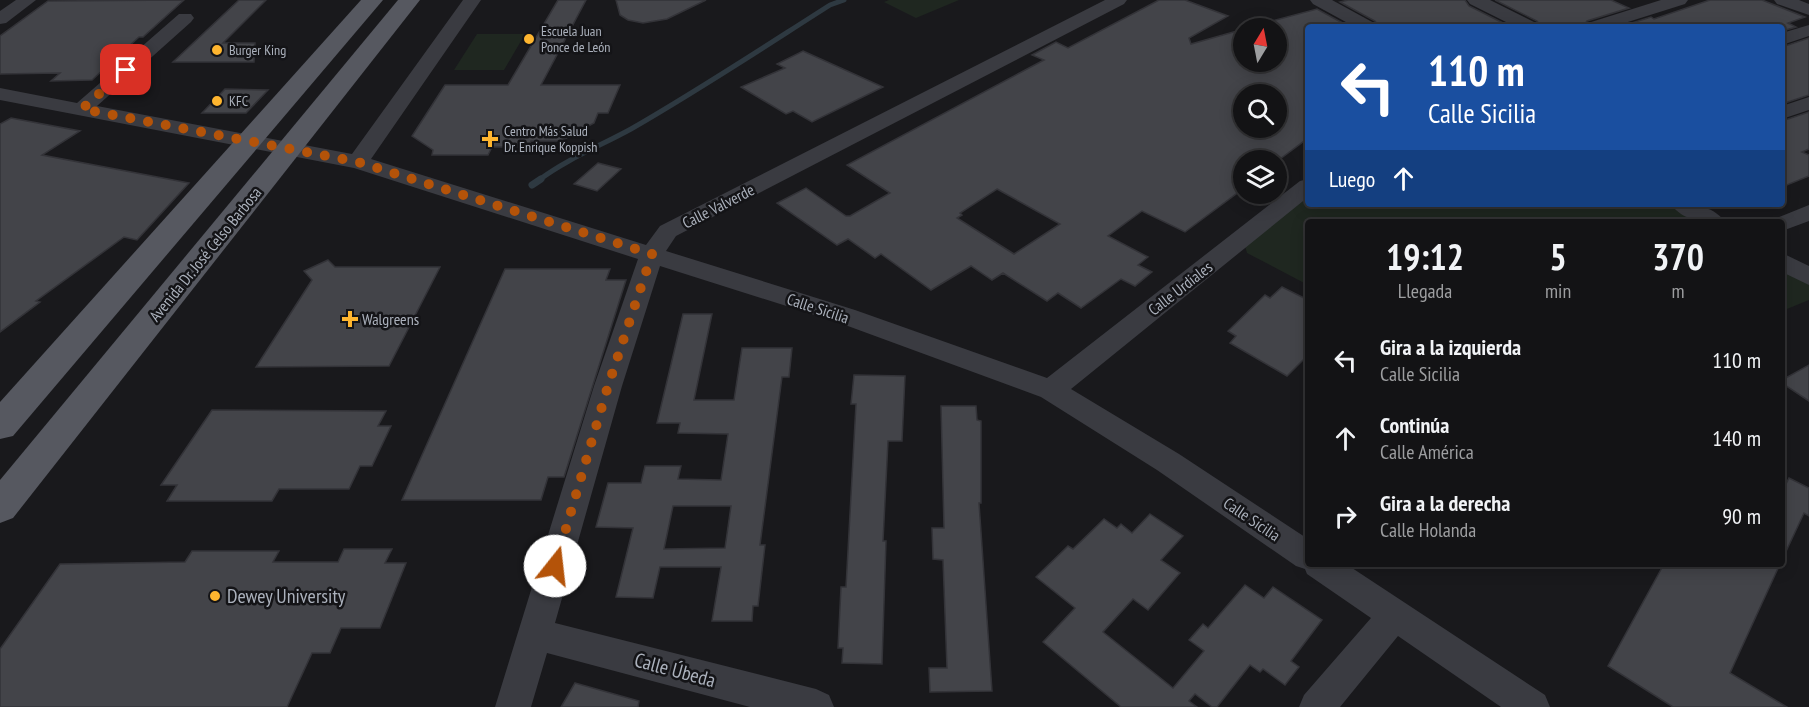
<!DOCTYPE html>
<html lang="es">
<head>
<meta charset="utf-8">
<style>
  body { margin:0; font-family:"PT Sans Narrow",sans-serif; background:#1c1c1e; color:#f1f3f6; height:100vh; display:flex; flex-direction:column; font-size:22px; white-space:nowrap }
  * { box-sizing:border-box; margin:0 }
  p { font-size:20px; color:#9d9ea0 }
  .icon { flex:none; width:33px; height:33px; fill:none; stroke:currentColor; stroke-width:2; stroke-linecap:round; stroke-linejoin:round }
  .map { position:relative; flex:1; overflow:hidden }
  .panel { position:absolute; left:1305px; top:219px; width:480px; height:348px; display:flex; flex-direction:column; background:#131315; border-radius:6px; box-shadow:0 3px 15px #0003,0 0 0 2px #323234 }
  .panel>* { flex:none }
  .top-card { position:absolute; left:1305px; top:24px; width:480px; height:183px; border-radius:6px; box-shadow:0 3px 15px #0003,0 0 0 2px #323234; background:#1a4fa0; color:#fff; overflow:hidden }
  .needle { width:39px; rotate:10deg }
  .fabs { position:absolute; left:1233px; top:18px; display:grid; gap:12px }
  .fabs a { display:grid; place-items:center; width:54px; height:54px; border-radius:50%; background:#131315; box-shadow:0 3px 15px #0003,0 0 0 2px #323234; font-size:30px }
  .pin { position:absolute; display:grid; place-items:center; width:51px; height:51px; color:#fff; margin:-26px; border-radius:12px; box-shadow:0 3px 9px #0006 }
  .me { position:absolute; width:66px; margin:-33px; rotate:16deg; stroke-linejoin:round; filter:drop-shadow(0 0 4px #0008) }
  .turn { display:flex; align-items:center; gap:21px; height:126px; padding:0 24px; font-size:27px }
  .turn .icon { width:78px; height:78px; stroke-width:2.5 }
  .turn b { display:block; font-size:42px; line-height:51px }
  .then { display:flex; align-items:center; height:57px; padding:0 24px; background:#0003; gap:12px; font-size:22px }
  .eta { display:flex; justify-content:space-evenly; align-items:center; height:102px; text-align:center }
  .eta b { font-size:36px; font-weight:700; line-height:42px }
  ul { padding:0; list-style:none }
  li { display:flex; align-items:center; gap:18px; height:78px; padding:0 24px }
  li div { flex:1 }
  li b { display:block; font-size:22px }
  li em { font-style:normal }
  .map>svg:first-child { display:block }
  .green { fill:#1f2720 }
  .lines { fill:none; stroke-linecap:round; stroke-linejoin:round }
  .stream-far1 { stroke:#2e3941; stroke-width:5 }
  .stream { stroke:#2e3941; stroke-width:7 }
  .building { fill:#434449; stroke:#333338; stroke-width:1.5; fill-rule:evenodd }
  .minor { fill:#3a3b41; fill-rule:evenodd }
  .major { fill:#565860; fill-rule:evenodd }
  .route { stroke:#b45309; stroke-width:10; stroke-dasharray:0 18 }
  .poi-dot { fill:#feb52f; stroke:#141417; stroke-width:2 }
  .labels { text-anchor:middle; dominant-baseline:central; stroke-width:5; stroke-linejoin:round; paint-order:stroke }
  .far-poi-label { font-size:14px; fill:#abb1bc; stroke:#141417; text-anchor:start }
  .street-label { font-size:16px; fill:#abb1bc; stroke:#141417 }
  .poi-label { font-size:16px; fill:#abb1bc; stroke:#141417; text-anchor:start }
  .near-poi-label { font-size:20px; fill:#abb1bc; stroke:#141417; text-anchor:start }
  .near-street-label { font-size:20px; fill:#abb1bc; stroke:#141417 }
</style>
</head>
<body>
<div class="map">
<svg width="1809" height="707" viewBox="0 0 1809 707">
  <rect width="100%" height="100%" fill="#19191c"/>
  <!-- green -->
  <g class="green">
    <polygon points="889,0 959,0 916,18 884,2"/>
    <polygon points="477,34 525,34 504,70 454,70"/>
    <polygon points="1308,193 1308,204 1672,204 1704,222 1308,222 1308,285 1247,253 1244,242"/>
    <polygon points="1782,267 1809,282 1809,300 1782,311"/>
  </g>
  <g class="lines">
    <!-- stream-far1 -->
    <path class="stream-far1" d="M539,180C567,159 600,146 631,129C699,90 764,47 830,5L844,0"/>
    <!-- stream -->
    <polyline class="stream" points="532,185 541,179"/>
  </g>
  <!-- building -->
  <g class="building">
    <polygon points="184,0 143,37 139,37 92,80 51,81 60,73 0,74 0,36 48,1"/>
    <polygon points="239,0 266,0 223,43 255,43 254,62 173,62"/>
    <polygon points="558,0 586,0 541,85 620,85 608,113 598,113 594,123 561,141 531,141 528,147 492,147 488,155 432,155 433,150 412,136 445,85 508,85"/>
    <polygon points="616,0 706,0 667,19 643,23 628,20 620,15"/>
    <path d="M1159,0H1185L1228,16L1189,38L1191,44L1244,29V62H1276V28H1246L1317,9L1350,27H1308V138L1276,162L1244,160V188L1185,232L1142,211L1108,236L1148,257L1138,265L1152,272L1135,286L1121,279L1081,308L1058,293L1047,301L1003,273L992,280L971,266L931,290L881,254L875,258L848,239L837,245L777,203L806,188L846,216H850L890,193L847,165L1044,60L1032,55L1056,42L1068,48ZM1244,94H1276V128H1244ZM997,189L1060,224L1014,254L957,218L962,215L960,213Z"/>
    <polygon points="1348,0 1465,0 1469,6 1511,27 1379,27 1375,21 1340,2"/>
    <polygon points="1495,0 1611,0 1629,8 1587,21 1583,27 1541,27 1537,21"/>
    <polygon points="1710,0 1762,0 1805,17 1788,23 1796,27 1782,31 1782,25 1619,27 1651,17 1654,19"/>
    <polygon points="1809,38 1809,95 1782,104 1782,47"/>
    <polygon points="803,51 883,87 812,122 793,111 786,114 741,87 785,68 777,64"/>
    <polygon points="225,89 268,90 246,113 202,113"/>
    <polygon points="1809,112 1809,149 1802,152 1809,155 1809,176 1782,187 1782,121"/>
    <polygon points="11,118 80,131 42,155 189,183 137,240 124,237 36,301 40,302 0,332 0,124"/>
    <polygon points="598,163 621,169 597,191 574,184"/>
    <polygon points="328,260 335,267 440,267 389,366 256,367 312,280 304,271"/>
    <polygon points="505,269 610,269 606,280 626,280 564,477 548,477 541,500 402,500"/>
    <polygon points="1282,287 1308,300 1308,355 1287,376 1230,343 1236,336 1228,331 1265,295 1270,298"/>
    <path d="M683,314H712L694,400H734L742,348H792L789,377H782L760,545H765L758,606H753L752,621H712L721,567H660L653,598L616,597L633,528L596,527L608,483H641L645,466H681L678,479L721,480L728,434L678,433L680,423H657ZM673,506H731L725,548L664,549Z"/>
    <polygon points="1809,365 1809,401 1782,383 1782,380"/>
    <polygon points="854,375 905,376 902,441 888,441 883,541 886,541 882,664 842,663 843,648 838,648 841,587 846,587 856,404 851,404"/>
    <polygon points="941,406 976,406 977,420 981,421 981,503 979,503 992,691 930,692 929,668 947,668 943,560 933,559 932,528 944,528"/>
    <polygon points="212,410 386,411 378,426 391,426 372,466 360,466 349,489 279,489 272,501 167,501 177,485 161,485"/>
    <polygon points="1789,478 1809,488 1809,516 1804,513 1782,560 1782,492"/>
    <polygon points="1150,514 1183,536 1161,560 1180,573 1148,610 1133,599 1103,632 1173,688 1204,651 1189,640 1203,624 1208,628 1245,585 1264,598 1273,587 1322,620 1291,661 1299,667 1285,685 1263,669 1260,672 1250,665 1217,707 1212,707 1195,694 1189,701 1197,707 1121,707 1043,642 1075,608 1036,577 1068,546 1073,549 1104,519 1117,528 1121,524 1132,533"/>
    <polygon points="344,549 392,549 385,563 406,563 380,628 341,628 330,653 312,653 287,707 0,707 0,649 60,564 185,562 192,551 279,551 273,562 338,562"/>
    <polygon points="1664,564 1780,564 1730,673 1787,707 1673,707 1608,666"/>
    <polygon points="575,683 639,701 638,707 561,707"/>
  </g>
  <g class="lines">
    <!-- minor -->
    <g class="minor">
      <polygon points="16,0 36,0 6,23 0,24 0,11"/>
      <polygon points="463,0 481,0 371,159 646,245 660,226 1105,0 1127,0 1124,4 676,236 666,251 855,310 1047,378 1300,181 1308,179 1308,197 1071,389 1179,454 1308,539 1308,564 1346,564 1545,695 1550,707 1501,707 1398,636 1340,707 1299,707 1304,695 1371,618 1307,574 1305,569 1296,566 1157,470 1041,397 837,322 660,266 622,386 555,623 816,689 829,695 834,707 750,707 547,653 531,707 495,707 594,386 638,259 354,168 0,100 0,88 77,103 179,14 191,14 194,18 191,22 97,106 352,154"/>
      <polygon points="1310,0 1332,0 1374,23 1377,27 1355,27 1313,4"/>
      <polygon points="1467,0 1490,0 1536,23 1539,27 1516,27 1470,4"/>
      <polygon points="1661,0 1688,0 1685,4 1612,27 1585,27 1588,23"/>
      <polygon points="1774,0 1799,0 1809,4 1809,15 1777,4"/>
      <polygon points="1809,25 1809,36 1782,45 1782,33"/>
      <polygon points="1809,97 1809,110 1782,119 1782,106"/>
      <path d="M1671,204C1690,204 1712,204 1725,222C1705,222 1683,222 1671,204Z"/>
      <polygon points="1809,205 1809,221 1782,231 1782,222 1772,222 1774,219"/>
      <polygon points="1782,253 1809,266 1809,285 1782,272"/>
    </g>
    <!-- major -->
    <g class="major">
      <polygon points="361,0 383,0 13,436 0,439 0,402"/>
      <polygon points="398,0 420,0 13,518 0,523 0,480"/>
    </g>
  </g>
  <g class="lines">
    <!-- route -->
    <polyline class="route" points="126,70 82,109 358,162 652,254 608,386 555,566"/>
  </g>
  <!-- markers -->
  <g class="poi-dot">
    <circle cx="529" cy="39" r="6"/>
    <circle cx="217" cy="50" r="6"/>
    <circle cx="217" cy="101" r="6"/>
    <path d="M487 130h6v6h6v6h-6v6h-6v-6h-6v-6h6z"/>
    <path d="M347 310h6v6h6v6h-6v6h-6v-6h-6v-6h6z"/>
    <circle cx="215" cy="596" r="6"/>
  </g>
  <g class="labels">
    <!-- far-poi labels -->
    <g class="far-poi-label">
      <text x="541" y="31">Escuela Juan<tspan x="541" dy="16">Ponce de León</tspan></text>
      <text x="229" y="50">Burger King</text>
      <text x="229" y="101">KFC</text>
      <text x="504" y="131">Centro Más Salud<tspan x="504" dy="16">Dr. Enrique Koppish</tspan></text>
    </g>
    <!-- street labels -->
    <g class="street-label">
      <text transform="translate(718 206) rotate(-27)">Calle Valverde</text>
      <text transform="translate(205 254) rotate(-51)">Avenida Dr. José Celso Barbosa</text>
      <text transform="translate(1180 288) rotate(-38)">Calle Urdiales</text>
      <text transform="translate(818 308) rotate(18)">Calle Sicilia</text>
      <text transform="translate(1252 519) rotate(34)">Calle Sicilia</text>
    </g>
    <!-- poi labels -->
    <g class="poi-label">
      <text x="362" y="319">Walgreens</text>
    </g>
    <!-- near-poi labels -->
    <g class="near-poi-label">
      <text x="227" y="596">Dewey University</text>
    </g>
    <!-- near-street labels -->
    <g class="near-street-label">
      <text transform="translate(675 670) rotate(15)">Calle Úbeda</text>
    </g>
  </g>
</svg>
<div class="fabs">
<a><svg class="needle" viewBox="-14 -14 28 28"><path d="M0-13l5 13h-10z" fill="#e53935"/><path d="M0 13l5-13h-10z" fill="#9d9ea0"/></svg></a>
<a><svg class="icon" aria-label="search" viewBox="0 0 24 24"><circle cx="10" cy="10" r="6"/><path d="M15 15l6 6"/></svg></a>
<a><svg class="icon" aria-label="layers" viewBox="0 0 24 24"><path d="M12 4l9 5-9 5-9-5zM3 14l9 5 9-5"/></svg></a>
</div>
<div class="pin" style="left:126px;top:70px;background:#d93025"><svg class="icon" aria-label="arrive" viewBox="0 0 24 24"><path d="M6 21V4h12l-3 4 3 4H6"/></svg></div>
<svg class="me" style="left:555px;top:566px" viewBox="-20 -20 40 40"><circle r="19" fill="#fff"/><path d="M0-13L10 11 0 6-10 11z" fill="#b45309"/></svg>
<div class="top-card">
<div class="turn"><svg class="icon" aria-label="left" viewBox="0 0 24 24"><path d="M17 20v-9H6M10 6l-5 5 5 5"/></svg><div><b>110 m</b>Calle Sicilia</div></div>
<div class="then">Luego<svg class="icon" aria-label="ahead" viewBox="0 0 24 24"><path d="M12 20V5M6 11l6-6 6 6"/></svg></div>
</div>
<section class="panel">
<div class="eta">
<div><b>19:12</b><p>Llegada</p></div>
<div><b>5</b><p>min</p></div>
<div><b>370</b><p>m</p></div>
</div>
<ul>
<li><svg class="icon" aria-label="left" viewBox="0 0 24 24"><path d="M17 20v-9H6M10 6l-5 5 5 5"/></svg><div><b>Gira a la izquierda</b><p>Calle Sicilia</p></div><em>110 m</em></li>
<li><svg class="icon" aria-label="ahead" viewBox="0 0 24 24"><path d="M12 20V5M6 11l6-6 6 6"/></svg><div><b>Continúa</b><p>Calle América</p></div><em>140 m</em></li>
<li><svg class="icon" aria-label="right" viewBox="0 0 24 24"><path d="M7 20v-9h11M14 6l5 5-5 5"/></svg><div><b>Gira a la derecha</b><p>Calle Holanda</p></div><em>90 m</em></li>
</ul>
</section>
</div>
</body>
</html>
